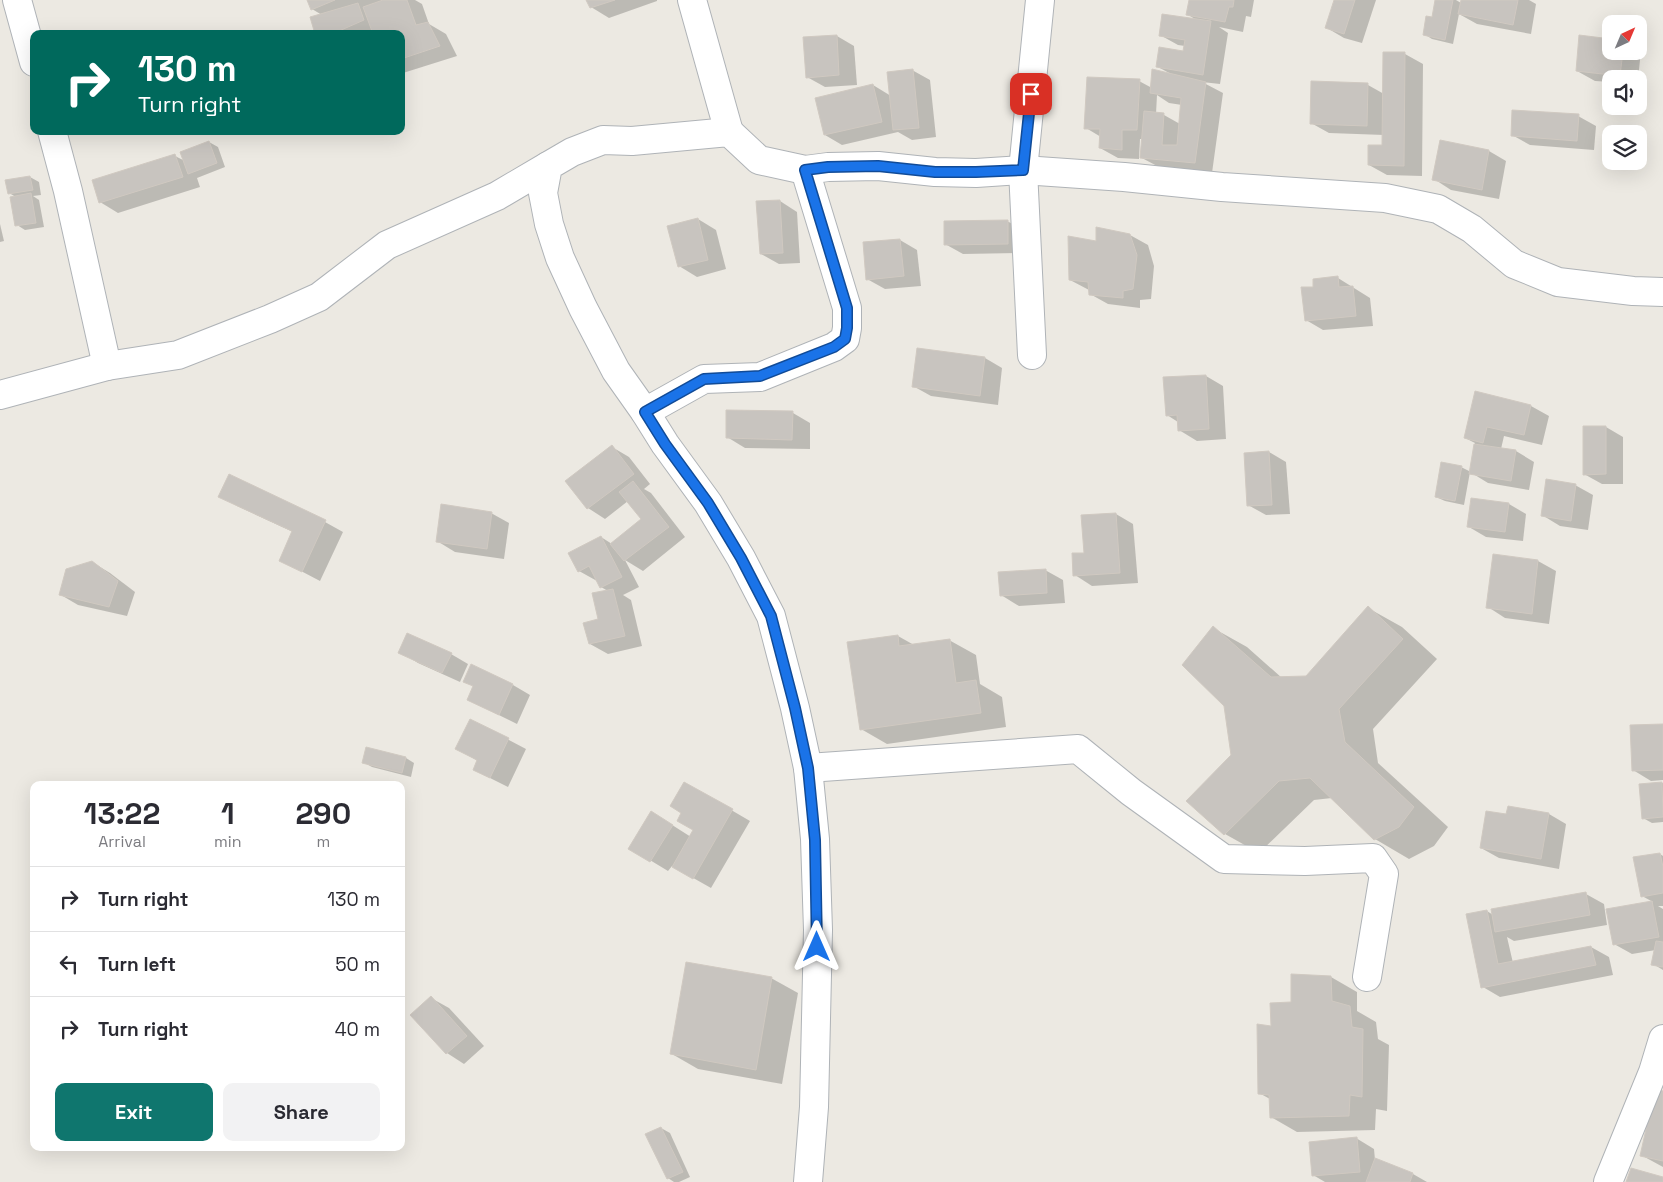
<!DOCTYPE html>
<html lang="en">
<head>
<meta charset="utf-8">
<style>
  body { margin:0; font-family:"Space Grotesk",sans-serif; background:#f2f2f3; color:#2b2b33; height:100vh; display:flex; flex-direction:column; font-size:19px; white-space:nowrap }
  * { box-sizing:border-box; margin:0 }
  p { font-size:16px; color:#7c7c81 }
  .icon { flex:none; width:28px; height:28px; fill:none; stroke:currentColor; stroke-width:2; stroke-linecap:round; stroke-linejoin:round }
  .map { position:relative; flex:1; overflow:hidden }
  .sheet { position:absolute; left:30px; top:781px; width:375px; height:370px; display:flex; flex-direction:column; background:#fff; border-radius:10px; box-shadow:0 5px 20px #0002 }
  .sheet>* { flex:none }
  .hud { position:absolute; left:30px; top:30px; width:375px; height:105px; border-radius:10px; box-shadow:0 5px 20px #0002; background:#00695c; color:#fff; overflow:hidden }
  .needle { width:32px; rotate:44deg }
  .controls { position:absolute; left:1602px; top:15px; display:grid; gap:10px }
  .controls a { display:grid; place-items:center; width:45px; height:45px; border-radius:10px; background:#fff; box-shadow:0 5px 20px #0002; font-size:25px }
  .pin { position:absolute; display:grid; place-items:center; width:42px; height:42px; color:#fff; margin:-21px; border-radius:10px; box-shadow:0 2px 8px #0006 }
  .me { position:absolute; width:55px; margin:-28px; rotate:0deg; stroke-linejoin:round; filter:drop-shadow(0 0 4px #0008) }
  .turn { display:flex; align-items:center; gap:18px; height:105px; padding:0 25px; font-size:22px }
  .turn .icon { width:65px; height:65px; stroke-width:2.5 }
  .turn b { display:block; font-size:35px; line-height:42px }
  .eta { display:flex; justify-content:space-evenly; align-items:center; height:85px; text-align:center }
  .eta b { font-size:30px; font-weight:700; line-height:35px }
  .button { display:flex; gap:10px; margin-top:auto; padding:10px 25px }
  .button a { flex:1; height:58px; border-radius:10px; background:#0f766e; color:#fff; font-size:20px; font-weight:700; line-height:58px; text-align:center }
  .button a+a { background:#f2f2f3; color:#2b2b33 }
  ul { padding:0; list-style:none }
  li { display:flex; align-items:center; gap:15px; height:65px; padding:0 25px; border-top:1px solid #e1e1e2 }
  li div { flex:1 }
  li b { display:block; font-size:19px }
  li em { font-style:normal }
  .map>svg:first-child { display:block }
  .shadow { fill:#0003; fill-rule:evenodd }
  .building { fill:#c8c4bf; stroke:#d0c9c1 }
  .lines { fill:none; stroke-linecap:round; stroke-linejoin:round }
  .minor-casing { stroke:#afb3b7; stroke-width:30 }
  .minor { stroke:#fff; stroke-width:28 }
  .route-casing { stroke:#114b97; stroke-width:12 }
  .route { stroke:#1a73e8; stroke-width:9 }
</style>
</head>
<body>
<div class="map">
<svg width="1663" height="1182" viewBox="0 0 1663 1182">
  <rect width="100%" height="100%" fill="#ece9e2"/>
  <!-- shadow -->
  <g class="shadow">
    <polygon points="308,0 415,0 422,4 429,24 446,34 457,56 403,73 401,72 401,34 317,34 322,15 312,9"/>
    <polygon points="588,0 657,0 657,1 609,18 591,7"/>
    <path d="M1190,0H1254L1251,17L1246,16L1243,32L1219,27L1228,33L1220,84L1202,82L1223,93L1212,173L1159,167L1140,157L1143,139H1140L1139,159L1118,158L1100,148L1101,137L1086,128L1139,81L1152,88L1171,74L1158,67L1184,52L1185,46L1178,45L1160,35L1198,21L1187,14ZM1157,95L1169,103L1182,105L1180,124L1164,115L1156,114Z"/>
    <polygon points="1335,0 1376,0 1362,43 1344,38 1327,28"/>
    <polygon points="1437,0 1456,0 1461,3 1462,0 1529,0 1536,4 1531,34 1477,24 1459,14 1453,44 1432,39 1424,34 1433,18"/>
    <polygon points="837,36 854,46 857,85 825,87 807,77"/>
    <polygon points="1580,37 1611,40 1611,51 1639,51 1639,50 1641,51 1638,79 1611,79 1611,82 1595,81 1577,71"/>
    <polygon points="1385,53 1405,54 1423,64 1422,176 1387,175 1369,165 1383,146 1384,135 1329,133 1311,123 1312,82 1368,85 1384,94"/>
    <polygon points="912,70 930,80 936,137 912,140 898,132 842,145 825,135 873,85 891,96"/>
    <polygon points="1578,116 1596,126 1594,150 1530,145 1512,135"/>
    <polygon points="209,142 218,147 225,167 197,178 200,187 118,213 100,202 175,156 185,161"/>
    <polygon points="1489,151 1506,161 1499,199 1451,190 1434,179"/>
    <polygon points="30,177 39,182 41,195 33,196 39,200 44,227 25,230 17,225 16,197 9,193"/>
    <polygon points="780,201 797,212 800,263 779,264 761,254"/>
    <polygon points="698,219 716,230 726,269 697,277 679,266"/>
    <polygon points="1007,221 1025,231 1025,253 963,254 945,244"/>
    <polygon points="0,224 4,241 0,242"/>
    <polygon points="1130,235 1148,245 1154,266 1151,299 1140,300 1140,308 1108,304 1090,294 1089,290 1070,280 1097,242"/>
    <polygon points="900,240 917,250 921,286 885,289 867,279"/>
    <polygon points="1338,278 1370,298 1373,326 1323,330 1306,320 1315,288 1314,280"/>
    <polygon points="985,358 1002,368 998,405 931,396 913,386"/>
    <polygon points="1206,376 1223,386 1226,439 1197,441 1179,430 1178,422 1167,415"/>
    <polygon points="1476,393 1531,406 1549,416 1542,445 1504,436 1501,449 1516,451 1534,462 1529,490 1488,483 1470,472 1464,505 1445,501 1436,497 1461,467 1471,472 1475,443 1465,438"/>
    <polygon points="793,413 810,423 810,449 745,448 727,437"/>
    <polygon points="1606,427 1623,437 1623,484 1602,484 1584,474"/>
    <polygon points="612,447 629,457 650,484 644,489 651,493 685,537 643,571 625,560 639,587 623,595 631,600 642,646 608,654 590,644 600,620 608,591 601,587 597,581 579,571 601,537 612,544 643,520 628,501 605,519 588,508"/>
    <polygon points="1269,452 1286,462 1290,514 1266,515 1248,505"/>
    <polygon points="230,476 325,522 343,532 320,581 280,560 293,532 237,506 220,496"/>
    <polygon points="1575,485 1593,495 1588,530 1560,526 1542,515"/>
    <polygon points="1509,504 1526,514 1523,541 1486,537 1469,527"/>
    <polygon points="491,513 509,523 504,559 455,552 437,541"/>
    <polygon points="1116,514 1133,524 1138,583 1092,586 1075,575 1085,554"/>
    <polygon points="1494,556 1538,561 1556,571 1549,624 1505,618 1488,607"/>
    <polygon points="92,562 110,573 135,592 127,616 78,605 61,595"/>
    <polygon points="1045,570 1063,580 1065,603 1019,606 1001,595"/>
    <polygon points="1368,608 1402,627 1437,659 1373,729 1378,763 1448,827 1434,846 1409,859 1375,839 1332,798 1314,800 1259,853 1225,834 1232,756 1213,628 1247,647 1282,678 1307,677"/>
    <polygon points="898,636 914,645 949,640 976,655 980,684 1002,697 1006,727 887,744 861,729"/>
    <polygon points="400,652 451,654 468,664 460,682 418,663"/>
    <polygon points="471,666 513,685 530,695 517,724 468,700 474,687"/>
    <polygon points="471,720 526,749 508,787 474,770 478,761 457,749"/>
    <polygon points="1663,725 1663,780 1651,781 1633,770"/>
    <polygon points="406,758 414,763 411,777 372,767 363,762"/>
    <polygon points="685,783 750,821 711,888 672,866 668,871 630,848 669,823 691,837 695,830 683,812"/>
    <polygon points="1663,783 1663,822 1652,823 1643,818 1640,785"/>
    <polygon points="1549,814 1566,824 1559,869 1499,858 1481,848 1507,816"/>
    <polygon points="1660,854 1663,856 1663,906 1658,906 1663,909 1663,970 1653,964 1656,950 1632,954 1614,944 1608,910 1653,902 1642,896"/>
    <polygon points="1586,894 1604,904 1607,925 1514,941 1507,937 1513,963 1591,947 1609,957 1613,975 1500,997 1483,987 1487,911 1493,915"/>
    <polygon points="1331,977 1357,992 1357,1011 1376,1022 1378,1039 1389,1045 1387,1111 1376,1109 1375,1130 1297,1132 1271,1117 1270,1099 1259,1093 1272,1027 1293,1004"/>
    <polygon points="771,978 798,993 782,1084 698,1069 672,1054"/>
    <polygon points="431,998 449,1008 484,1046 464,1064 447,1053 412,1015"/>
    <polygon points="1663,1093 1663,1167 1641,1155"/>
    <polygon points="661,1128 670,1133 690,1177 679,1182 674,1182 668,1178"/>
    <polygon points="1356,1138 1374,1149 1375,1160 1413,1174 1427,1182 1325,1182 1313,1175"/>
  </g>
  <!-- building -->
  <g class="building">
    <polygon points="307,0 335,0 311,10"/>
    <polygon points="383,0 407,0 416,25 428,22 440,46 401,59 401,34 373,34 363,7"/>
    <polygon points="586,0 615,0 590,8"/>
    <polygon points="1189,0 1234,0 1233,7 1229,7 1225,22 1186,15"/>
    <polygon points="1334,0 1355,0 1344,34 1325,28"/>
    <polygon points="1435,0 1453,0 1445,40 1423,35 1426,16 1432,17"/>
    <polygon points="1461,0 1518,0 1513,25 1458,14"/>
    <polygon points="358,3 364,20 339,31 340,34 315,34 310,17"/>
    <polygon points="1162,14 1211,21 1203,75 1156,67 1159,47 1183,51 1185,40 1159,36"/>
    <polygon points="837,35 839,75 806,78 803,37"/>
    <polygon points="1579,35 1611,39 1611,51 1623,51 1620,76 1576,71"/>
    <polygon points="1383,52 1405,52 1404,166 1368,165 1368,145 1382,145"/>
    <polygon points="913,69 919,128 893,130 887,72"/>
    <polygon points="1152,69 1206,82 1195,163 1140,158 1144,111 1164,113 1162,145 1177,145 1181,98 1150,93"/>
    <polygon points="1087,77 1140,79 1137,130 1122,130 1122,150 1099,148 1100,129 1084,129"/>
    <polygon points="1311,81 1368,83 1367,126 1310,124"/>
    <polygon points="873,84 882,122 824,135 815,98"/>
    <polygon points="1512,110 1579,114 1577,141 1511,136"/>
    <polygon points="1440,140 1489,150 1482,190 1432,180"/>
    <polygon points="209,141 217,163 188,174 180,152"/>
    <polygon points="175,154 183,177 99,203 92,180"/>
    <polygon points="30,176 33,190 8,194 5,180"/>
    <polygon points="31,193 36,223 15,226 10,197"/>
    <polygon points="780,200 783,253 760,254 756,201"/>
    <polygon points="698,218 708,260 678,267 667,226"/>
    <polygon points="1008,220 1008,244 944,245 944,221"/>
    <polygon points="1096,227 1130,234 1137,255 1133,289 1123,291 1123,298 1089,295 1088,282 1069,280 1068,236 1096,241"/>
    <polygon points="900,239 904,276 866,280 863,242"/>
    <polygon points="1338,276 1339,287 1353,286 1356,316 1305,321 1301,287 1313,287 1313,279"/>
    <polygon points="917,348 985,357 980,396 912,387"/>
    <polygon points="1206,375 1209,429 1178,431 1177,415 1166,416 1163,377"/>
    <polygon points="1475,391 1531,405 1524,435 1487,427 1483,443 1464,438"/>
    <polygon points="726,410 793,411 792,440 726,438"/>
    <polygon points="1583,426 1606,426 1606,474 1583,475"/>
    <polygon points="1474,444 1516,450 1511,481 1469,474"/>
    <polygon points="612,445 634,474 587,509 565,481"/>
    <polygon points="1269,451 1272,505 1247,506 1244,453"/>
    <polygon points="1441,462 1462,466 1455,501 1435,497"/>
    <polygon points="229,474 326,520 302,572 279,561 292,531 218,497"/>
    <polygon points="1546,479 1576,484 1571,521 1541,516"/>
    <polygon points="633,481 669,527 624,561 610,544 641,519 619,492"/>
    <polygon points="1471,498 1509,503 1505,532 1467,527"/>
    <polygon points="441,504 492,512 487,549 436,542"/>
    <polygon points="1116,513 1120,573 1073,576 1072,553 1084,553 1081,515"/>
    <polygon points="601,536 622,577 600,588 589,566 578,572 568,553"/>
    <polygon points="1493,554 1538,560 1532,614 1486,608"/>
    <polygon points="92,561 118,581 109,607 59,595 66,569"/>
    <polygon points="1046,569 1047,593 1000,596 998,572"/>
    <polygon points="613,589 625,636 589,644 583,623 598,619 592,593"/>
    <polygon points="1368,606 1403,639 1339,709 1345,742 1414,807 1399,827 1374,840 1310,778 1279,781 1224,835 1186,801 1231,755 1224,706 1182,665 1213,626 1271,677 1306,676"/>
    <polygon points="407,633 452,653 442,673 398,653"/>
    <polygon points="898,635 899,646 950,639 956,683 976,680 981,713 860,730 847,642"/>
    <polygon points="471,664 513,684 499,715 467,700 473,686 463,682"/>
    <polygon points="470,719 509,738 490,778 473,770 477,760 455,749"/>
    <polygon points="1663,724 1663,770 1632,771 1630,725"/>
    <polygon points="366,747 406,757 402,773 362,763"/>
    <polygon points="684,782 733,809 693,879 672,867 693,830 677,821 681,813 670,806"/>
    <polygon points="1662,782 1663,817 1642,819 1639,784"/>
    <polygon points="1508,806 1549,813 1541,859 1480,848 1486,811 1506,814"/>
    <polygon points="651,811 673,825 650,862 628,849"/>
    <polygon points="1660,853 1663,867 1663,893 1641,897 1633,857"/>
    <polygon points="1586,892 1590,915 1495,932 1491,909"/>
    <polygon points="1652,901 1659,937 1613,945 1606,909"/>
    <polygon points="1487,910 1498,964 1591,946 1596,965 1481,988 1466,914"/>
    <polygon points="1656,941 1663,942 1663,967 1651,965"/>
    <polygon points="686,962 772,977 756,1070 670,1054"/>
    <polygon points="1291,974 1331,976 1332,1001 1350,1006 1352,1027 1363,1029 1362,1097 1350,1095 1349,1116 1270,1118 1269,1095 1258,1094 1257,1024 1271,1026 1270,1003 1291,1002"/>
    <polygon points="431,996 467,1036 446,1054 410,1015"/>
    <polygon points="1655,1089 1663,1091 1663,1161 1640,1156"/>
    <polygon points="661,1127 683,1172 667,1179 645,1134"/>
    <polygon points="1357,1137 1360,1172 1312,1176 1309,1142"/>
    <polygon points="1375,1158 1413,1173 1410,1182 1366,1182"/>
    <polygon points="1631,1168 1663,1177 1663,1182 1626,1182"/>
  </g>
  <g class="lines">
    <defs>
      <g id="minor">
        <polyline points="17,0 34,62"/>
        <polyline points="692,0 729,132"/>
        <polyline points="52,131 68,191 107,366"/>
        <polyline points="1032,355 1023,170 1040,0"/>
        <polyline points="0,395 107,366 178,355 270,319 319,297 387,245 497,196 548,166"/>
        <polyline points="645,412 704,379 760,377 834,347 845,339 847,328 847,308 805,170"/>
        <polyline points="808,768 1078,749 1131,792 1224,859 1305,861 1373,858 1384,874 1367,977"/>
        <polyline points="808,1182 814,1107 818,930 815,839 808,768 795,708 771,616 741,558 708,503 665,444 645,412 616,371 583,308 560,258 549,224 543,193 548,166 572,152 603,140 632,141 729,132 759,160 805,170 828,167 878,166 935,172 976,173 1023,170 1124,177 1222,187 1385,198 1438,209 1472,229 1514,264 1558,282 1633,291 1663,292"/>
        <polyline points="1608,1182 1653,1072 1663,1039"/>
      </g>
    </defs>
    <!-- minor casing -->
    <use href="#minor" class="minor-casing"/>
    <!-- minor -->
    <use href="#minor" class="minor"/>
  </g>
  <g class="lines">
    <defs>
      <polyline id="route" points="817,947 815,840 808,768 795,708 771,616 741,558 708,503 665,444 645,412 704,379 760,376 834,347 845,339 847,328 847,308 805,170 828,167 878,166 935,172 976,172 1023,170 1031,94"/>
    </defs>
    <!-- route casing -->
    <use href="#route" class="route-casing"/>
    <!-- route -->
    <use href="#route" class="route"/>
  </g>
</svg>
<div class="controls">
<a><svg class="needle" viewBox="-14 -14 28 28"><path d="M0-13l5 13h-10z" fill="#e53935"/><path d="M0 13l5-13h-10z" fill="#7c7c81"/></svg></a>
<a><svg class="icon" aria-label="sound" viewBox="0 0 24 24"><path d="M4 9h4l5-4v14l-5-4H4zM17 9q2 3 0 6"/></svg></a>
<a><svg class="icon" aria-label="layers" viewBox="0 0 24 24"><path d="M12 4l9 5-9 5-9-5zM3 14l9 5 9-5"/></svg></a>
</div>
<div class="pin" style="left:1031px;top:94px;background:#d93025"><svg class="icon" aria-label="arrive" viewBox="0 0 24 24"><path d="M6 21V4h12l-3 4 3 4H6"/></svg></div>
<svg class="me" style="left:817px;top:947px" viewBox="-20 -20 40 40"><path d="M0-17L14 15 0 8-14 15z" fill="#1a73e8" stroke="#fff" stroke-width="4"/></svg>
<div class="hud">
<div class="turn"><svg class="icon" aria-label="right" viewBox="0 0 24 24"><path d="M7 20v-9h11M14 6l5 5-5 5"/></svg><div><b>130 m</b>Turn right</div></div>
</div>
<section class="sheet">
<div class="eta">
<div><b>13:22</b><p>Arrival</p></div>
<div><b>1</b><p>min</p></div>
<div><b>290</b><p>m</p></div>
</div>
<ul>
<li><svg class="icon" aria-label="right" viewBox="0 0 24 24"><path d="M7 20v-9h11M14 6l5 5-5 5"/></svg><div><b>Turn right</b></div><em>130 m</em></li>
<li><svg class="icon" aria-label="left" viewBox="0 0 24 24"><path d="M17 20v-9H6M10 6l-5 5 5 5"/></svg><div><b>Turn left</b></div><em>50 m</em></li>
<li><svg class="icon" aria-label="right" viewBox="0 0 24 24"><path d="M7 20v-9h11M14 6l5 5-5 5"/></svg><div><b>Turn right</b></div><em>40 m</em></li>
</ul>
<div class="button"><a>Exit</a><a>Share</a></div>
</section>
</div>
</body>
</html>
